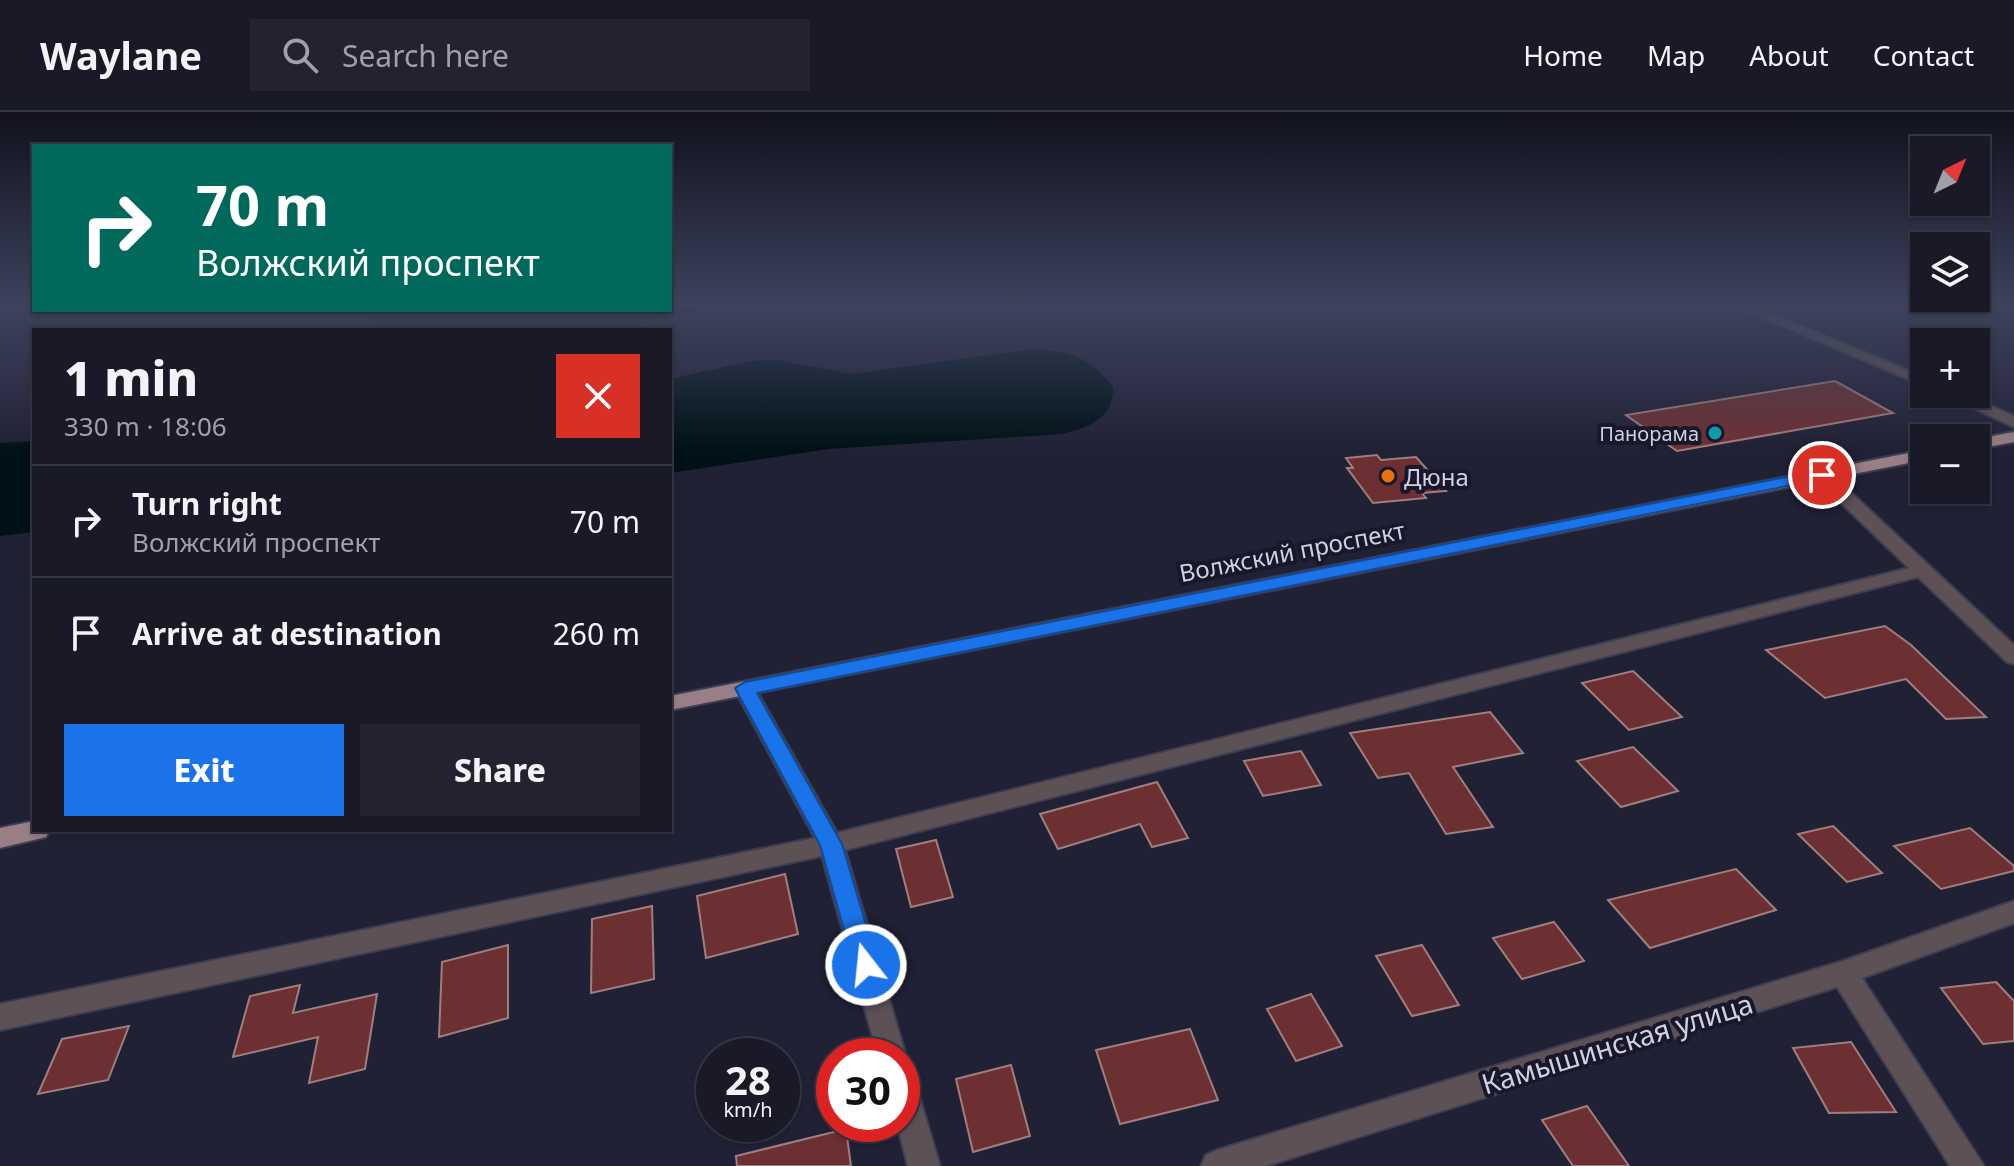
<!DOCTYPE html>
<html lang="en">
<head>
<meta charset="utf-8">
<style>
  body { margin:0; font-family:"Noto Sans",sans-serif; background:#222230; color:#f1f3f6; height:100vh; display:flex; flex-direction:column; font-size:30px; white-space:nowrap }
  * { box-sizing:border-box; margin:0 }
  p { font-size:26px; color:#9fa0a8 }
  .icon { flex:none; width:44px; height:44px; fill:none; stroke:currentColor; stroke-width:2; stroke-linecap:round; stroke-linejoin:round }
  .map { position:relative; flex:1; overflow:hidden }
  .sheet { position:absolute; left:32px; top:216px; width:640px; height:504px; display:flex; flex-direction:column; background:#191928; border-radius:0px; box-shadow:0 2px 6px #0004,0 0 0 2px #373845 }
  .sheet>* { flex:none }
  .top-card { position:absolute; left:32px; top:32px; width:640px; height:168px; border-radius:0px; box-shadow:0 2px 6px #0004,0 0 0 2px #373845; background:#00695c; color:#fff; overflow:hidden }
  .needle { width:52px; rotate:43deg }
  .controls { position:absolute; left:1910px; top:24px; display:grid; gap:16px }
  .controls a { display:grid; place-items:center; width:80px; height:80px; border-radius:0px; background:#191928; box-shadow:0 2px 6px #0004,0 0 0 2px #373845; font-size:40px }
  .speed { position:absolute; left:696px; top:926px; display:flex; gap:16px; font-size:40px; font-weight:700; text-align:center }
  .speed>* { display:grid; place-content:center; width:104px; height:104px; border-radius:50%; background:#191928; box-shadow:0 2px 6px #0004,0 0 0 2px #373845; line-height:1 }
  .speed small { font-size:20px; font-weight:400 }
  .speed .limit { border:12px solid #d22; background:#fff; color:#111 }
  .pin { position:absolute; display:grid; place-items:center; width:68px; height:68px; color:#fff; margin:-34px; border:4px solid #fff; border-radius:50%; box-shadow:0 2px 8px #0007 }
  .me { position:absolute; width:88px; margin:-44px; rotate:344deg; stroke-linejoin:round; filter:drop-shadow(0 0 6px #0008) }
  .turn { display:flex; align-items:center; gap:28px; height:168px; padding:0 32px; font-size:36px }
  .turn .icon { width:104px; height:104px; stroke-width:2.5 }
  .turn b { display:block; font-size:56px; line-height:68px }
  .round { display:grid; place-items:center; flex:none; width:84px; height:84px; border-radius:0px; background:#222230 }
  .headline { display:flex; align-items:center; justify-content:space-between; height:136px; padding:0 32px }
  h1 { font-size:48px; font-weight:800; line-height:60px }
  .primary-button { display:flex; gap:16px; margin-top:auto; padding:16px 32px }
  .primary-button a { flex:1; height:92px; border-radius:0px; background:#1a73e8; color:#fff; font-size:32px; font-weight:800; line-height:92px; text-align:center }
  .primary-button a+a { background:#222230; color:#f1f3f6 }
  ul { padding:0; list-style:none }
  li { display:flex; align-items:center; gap:24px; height:112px; padding:0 32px; border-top:2px solid #373845 }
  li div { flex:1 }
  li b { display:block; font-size:30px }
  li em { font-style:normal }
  header { display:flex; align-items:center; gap:48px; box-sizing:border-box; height:112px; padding:0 40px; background:#191928; border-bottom:2px solid #373845 }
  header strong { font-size:38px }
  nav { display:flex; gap:44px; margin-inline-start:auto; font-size:28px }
  .search { width:560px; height:72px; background:#222230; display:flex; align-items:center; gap:20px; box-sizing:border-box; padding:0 28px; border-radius:0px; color:#9fa0a8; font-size:30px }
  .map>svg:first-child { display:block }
  .water { fill:#001217 }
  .building { fill:#6d3032; stroke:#9f7f7e; stroke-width:2 }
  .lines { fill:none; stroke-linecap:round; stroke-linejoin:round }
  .minor-casing { stroke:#3d3d51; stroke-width:4 }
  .major-casing { stroke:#3d3d51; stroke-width:4 }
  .minor { fill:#5e5155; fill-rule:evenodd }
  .major { fill:#997e85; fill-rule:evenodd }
  .route { fill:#1a73e8; stroke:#114b97; stroke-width:2 }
  .culture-dot { fill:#0f9aa8; stroke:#18172c; stroke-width:3 }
  .food-dot { fill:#e8710a; stroke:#18172c; stroke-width:3 }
  .labels { text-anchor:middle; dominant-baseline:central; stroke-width:8; stroke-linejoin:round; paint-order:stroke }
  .far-poi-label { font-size:20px; fill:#d0d1df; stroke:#18172c; text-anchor:end }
  .poi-label { font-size:24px; fill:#d0d1df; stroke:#18172c; text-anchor:start }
  .street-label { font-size:24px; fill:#d0d1df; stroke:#18172c }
  .near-street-label { font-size:28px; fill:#d0d1df; stroke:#18172c }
</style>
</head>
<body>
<header>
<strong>Waylane</strong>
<div class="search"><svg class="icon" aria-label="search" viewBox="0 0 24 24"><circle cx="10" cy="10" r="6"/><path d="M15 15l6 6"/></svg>Search here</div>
<nav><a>Home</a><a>Map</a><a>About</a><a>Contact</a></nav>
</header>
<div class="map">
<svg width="2014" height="1054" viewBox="0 0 2014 1054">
  <rect width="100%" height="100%" fill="#212136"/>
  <!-- water -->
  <g class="water">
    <polygon points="670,191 722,191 651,211 614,218 386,218 368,209 373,198 670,198"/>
    <path d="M1034,237C1072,240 1089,245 1113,275C1114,306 1089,316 1062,322L829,337L670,361V267L751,249L777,248L851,262Z"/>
    <polygon points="34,329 34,420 0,424 0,331"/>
  </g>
  <!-- building -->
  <g class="building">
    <polygon points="1835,269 1893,301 1677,339 1626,303"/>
    <polygon points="1377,343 1381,348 1416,345 1446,379 1422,381 1426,386 1373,391 1347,356 1353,356 1346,346"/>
    <polygon points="1885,514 1911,533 1986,605 1946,607 1906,567 1825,586 1766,538"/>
    <polygon points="1633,559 1682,605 1629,618 1582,571"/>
    <polygon points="1490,600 1523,641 1453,655 1493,715 1446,722 1409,661 1378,666 1350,621"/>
    <polygon points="1633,635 1678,679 1621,695 1577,649"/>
    <polygon points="1301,639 1321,673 1263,684 1244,649"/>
    <polygon points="1157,670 1188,726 1152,735 1140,712 1058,737 1040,702"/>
    <polygon points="1833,714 1882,761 1847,770 1798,722"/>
    <polygon points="1970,716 2014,754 2014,759 1941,777 1894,734"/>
    <polygon points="936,728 953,785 911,795 896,737"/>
    <polygon points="1736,757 1776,798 1650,836 1608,788"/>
    <polygon points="785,762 798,822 706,846 697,784"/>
    <polygon points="652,794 654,867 591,881 592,807"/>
    <polygon points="1554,810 1584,849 1522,867 1493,826"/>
    <polygon points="508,833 508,906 439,925 442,850"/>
    <polygon points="1422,833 1459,893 1412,904 1376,844"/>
    <polygon points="1996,870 2014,889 2014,929 1983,932 1941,876"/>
    <polygon points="300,873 293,901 377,882 365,957 309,971 318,925 233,945 250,884"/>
    <polygon points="1311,882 1342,934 1296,949 1267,897"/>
    <polygon points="129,914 108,968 38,982 62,927"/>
    <polygon points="1190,917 1218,988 1120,1012 1096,938"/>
    <polygon points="1851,930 1896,1000 1829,1001 1793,936"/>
    <polygon points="1011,953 1030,1024 973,1040 956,967"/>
    <polygon points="1587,994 1629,1054 1573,1054 1542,1008"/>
    <polygon points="846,1017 851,1054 737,1054 736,1044"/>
  </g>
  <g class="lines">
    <defs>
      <g id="minor">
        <polygon points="1729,191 1746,191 1924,265 1924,274"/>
        <polygon points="1943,282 1963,282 2014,304 2014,315"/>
        <polygon points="1822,358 1828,359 2014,533 2014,552 2007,550 1918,465 845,738 906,944 902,954 902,944 878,944 822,744 0,918 0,892 815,726 734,576 738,571 752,571 837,721 1909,456 1816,367 1814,363"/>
        <polygon points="2014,789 2014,811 1862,866 1984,1054 1950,1054 1837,875 1266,1054 1201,1054 1206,1043 1217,1038 1843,849"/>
        <polygon points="902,963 912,967 917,977 940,1054 908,1054 897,1012 902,1012"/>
      </g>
      <g id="major">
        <polygon points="2014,320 2014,330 1976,337 1976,327"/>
        <polygon points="1924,338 1924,348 670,598 670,584"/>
        <polygon points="34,709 34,718 50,718 46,725 0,736 0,716"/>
      </g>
    </defs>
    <!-- minor casing -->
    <use href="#minor" class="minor-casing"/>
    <!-- major casing -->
    <use href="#major" class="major-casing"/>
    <!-- minor -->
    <use href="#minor" class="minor"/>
    <!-- major -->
    <use href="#major" class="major"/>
  </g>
  <!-- sky -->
  <linearGradient id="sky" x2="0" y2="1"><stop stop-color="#12121e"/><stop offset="0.57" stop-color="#3d435d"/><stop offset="1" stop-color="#3d435d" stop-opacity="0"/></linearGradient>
  <rect width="2014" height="338" fill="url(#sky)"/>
  <!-- route -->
  <polygon class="route" points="1822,358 1827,360 1827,366 757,581 842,732 878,853 875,861 866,864 858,861 854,853 820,733 735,576 745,570"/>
  <!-- markers -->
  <circle class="culture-dot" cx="1715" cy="321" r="8"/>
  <circle class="food-dot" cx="1388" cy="364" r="8"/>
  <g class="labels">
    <!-- far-poi labels -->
    <g class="far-poi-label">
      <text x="1699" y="321">Панорама</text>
    </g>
    <!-- poi labels -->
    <g class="poi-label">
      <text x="1404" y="364">Дюна</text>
    </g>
    <!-- street labels -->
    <g class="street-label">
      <text transform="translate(1292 439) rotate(-11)">Волжский проспект</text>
    </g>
    <!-- near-street labels -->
    <g class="near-street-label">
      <text transform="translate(1617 931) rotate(-17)">Камышинская улица</text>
    </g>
  </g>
</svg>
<div class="controls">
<a><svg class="needle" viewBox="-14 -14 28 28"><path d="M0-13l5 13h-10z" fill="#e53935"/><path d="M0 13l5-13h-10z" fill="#9fa0a8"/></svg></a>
<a><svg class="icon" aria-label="layers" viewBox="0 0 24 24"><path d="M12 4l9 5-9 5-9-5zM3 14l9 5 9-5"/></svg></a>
<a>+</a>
<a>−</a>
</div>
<div class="speed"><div>28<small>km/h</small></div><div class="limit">30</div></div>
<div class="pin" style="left:1822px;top:363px;background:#d93025"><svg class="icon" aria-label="arrive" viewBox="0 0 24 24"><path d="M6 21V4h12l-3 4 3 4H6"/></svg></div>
<svg class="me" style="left:866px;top:853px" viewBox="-20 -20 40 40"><circle r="17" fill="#1a73e8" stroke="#fff" stroke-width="3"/><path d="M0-11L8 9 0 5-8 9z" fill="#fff"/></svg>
<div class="top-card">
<div class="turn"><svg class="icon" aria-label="right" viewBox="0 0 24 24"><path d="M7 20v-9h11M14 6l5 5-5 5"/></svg><div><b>70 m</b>Волжский проспект</div></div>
</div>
<section class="sheet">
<div class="headline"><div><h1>1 min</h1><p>330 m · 18:06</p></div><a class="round" style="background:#d93025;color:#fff"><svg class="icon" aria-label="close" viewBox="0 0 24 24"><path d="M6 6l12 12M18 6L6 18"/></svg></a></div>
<ul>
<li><svg class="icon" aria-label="right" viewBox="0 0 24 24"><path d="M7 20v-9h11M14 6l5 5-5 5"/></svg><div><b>Turn right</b><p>Волжский проспект</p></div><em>70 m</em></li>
<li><svg class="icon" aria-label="arrive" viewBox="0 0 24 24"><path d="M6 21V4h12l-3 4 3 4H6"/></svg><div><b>Arrive at destination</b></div><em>260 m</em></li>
</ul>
<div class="primary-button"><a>Exit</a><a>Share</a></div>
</section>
</div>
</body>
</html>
